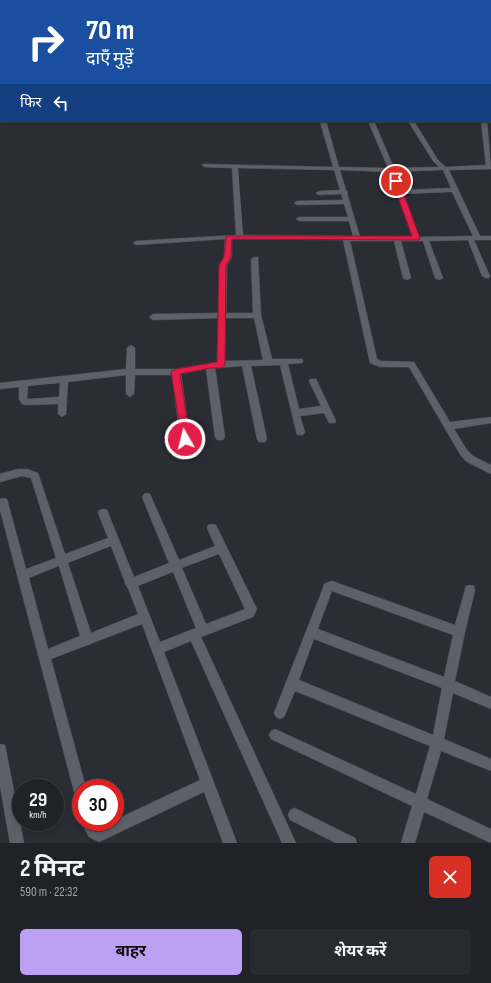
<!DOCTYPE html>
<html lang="hi">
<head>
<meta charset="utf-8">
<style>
  body { margin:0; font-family:"Sofia Sans Condensed","Noto Sans Devanagari",sans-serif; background:#282a30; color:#f1f3f6; height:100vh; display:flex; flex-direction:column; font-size:15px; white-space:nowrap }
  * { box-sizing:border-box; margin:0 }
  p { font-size:13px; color:#a2a4a8 }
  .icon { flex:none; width:22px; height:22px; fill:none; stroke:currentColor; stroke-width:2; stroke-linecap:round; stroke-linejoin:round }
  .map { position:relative; height:843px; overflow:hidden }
  .panel { display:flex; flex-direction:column; background:#202228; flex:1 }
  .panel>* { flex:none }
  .banner { position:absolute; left:0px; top:0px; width:491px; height:122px; box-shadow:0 2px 6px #0003,0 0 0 1px #3d3f45; background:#1a4fa0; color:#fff; overflow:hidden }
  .speed { position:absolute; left:12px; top:779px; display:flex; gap:8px; font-size:20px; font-weight:700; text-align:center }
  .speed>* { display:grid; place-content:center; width:52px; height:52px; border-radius:50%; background:#202228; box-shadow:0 2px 6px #0003,0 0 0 1px #3d3f45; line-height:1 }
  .speed small { font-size:10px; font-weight:400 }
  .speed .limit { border:6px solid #d22; background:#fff; color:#111 }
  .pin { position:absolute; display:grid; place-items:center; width:34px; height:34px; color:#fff; margin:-17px; border:2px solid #fff; border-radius:50%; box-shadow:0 1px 4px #0007 }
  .me { position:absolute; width:44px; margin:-22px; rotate:352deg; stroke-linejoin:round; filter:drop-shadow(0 0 3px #0008) }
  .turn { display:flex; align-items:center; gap:14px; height:84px; padding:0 20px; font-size:18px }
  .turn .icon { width:52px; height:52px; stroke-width:2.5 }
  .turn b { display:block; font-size:28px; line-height:34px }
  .then { display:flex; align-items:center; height:38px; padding:0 20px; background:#0003; gap:8px; font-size:15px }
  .round { display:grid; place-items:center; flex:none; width:42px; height:42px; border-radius:6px; background:#282a30 }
  .head { display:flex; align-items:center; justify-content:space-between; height:68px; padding:0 20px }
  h1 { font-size:24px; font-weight:700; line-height:30px }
  .cta { display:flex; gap:8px; margin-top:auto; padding:8px 20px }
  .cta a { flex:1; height:46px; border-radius:6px; background:#bca0f2; color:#111; font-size:16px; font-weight:700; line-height:46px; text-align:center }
  .cta a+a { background:#282a30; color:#f1f3f6 }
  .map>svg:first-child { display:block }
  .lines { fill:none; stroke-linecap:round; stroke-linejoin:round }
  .street-casing { stroke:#484a50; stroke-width:1 }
  .street { fill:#5d6069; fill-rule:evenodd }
  .route { fill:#e11d48; stroke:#92132f }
</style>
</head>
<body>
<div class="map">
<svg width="491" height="843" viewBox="0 0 491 843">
  <rect width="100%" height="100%" fill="#2b2d35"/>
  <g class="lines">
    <defs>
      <g id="street">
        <rect x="490" y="41" width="1" height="2"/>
        <polygon points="490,88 491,89 491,99 490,98"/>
        <rect x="0" y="107" width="1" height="4"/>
        <path d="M320,121H326L339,167L388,168L368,121H374L394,168L439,167L433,161L408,121H414L438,160L446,167L486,165L481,121H487L491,169L449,170L480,236H491V240H474L490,276L489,278H486L482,276L468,240L429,241L443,278L439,280L435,278L423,241H401L411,278L407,280L403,278L394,241H350L377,359L381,361L414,362L450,422L491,417V423L454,429L467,450L473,456L491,465V474L467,462L461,456L409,367H380L370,363L343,240L232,239V257L227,265L226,313H253L251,259L255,257H258L261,315L272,359H302L303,361L302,363L288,364L299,409L321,406L309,381L310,379H316L336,421L335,423H329L324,413L300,416L305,432L303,435H297L280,365L251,366L267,439L265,442H259L257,439L242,366L215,368L225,437L223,440H217L215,437L206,369L181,374L190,439L188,442H182L180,439L172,375H135L134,394L130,397L126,394V375L68,382L66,414L62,417L58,414V404L25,405L22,404L19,399V387L0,389V383L126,369L127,348L131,345L135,348V369H176L217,362L218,318L153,320L149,317L153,314L218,313L219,265L224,257L225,239L136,245L133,243L136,241L236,235L232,168L205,167L202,165L203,164L333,167ZM238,168L334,170L340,190L319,191L316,193L319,195L341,194L343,200L297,201L294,203L297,205L344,204L348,217H299L296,219L299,221H349L353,236L243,235ZM340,170L390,172L412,237H360L347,193L348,192L346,190ZM443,170L451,188L402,190L396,172ZM452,192L473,236L419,237L404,194ZM226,318H254L263,360L225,361ZM60,383L59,397L27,399L28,386Z"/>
        <path d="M18,469H27L38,473L65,554L108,538L98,513L99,510L103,509L107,510L134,577L169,563L142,497L144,494L147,493L150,494L179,560L215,546L207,528L208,525L212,524L216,525L257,609L253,617L201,637L296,843H282L191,641L164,652L237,843H223L204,792L99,842L89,837L81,822H96L100,828L111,822H115V820L200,780L142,624L51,659L86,788H81V801L76,799L0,510V499L3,498L7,499L26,569L56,558L31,478L22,476L0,482V474ZM111,546L125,582V584L128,588L138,614L91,633L68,563ZM219,554L245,609L206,624L182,568ZM59,566L80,636L48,649L29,578ZM173,572L196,628L160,642L138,586Z"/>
        <path d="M332,581L455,625L466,586L470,585L474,586L475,590L465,632L455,681L491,697V709L453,693L444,739L491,759V771L441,751L427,799L491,829V843L424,812L415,843H401L412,806L271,739L269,735L271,731L275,729L416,794L430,746L295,691L284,717L280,719L276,717L274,713L323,588L324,584ZM332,591L453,635L444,677L318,629ZM314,639L442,688L433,735L299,680Z"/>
        <polygon points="0,744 5,745 6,750 24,843 10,843 0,786"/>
        <polygon points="295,808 355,838 357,843 336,843 290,820 288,815 290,810"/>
      </g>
    </defs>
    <!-- street casing -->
    <use href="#street" class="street-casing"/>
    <!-- street -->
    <use href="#street" class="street"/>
  </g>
  <!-- route -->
  <polygon class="route" points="396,179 399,181 420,238 419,240 232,239 231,257 226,265 225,365 221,368 210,368 180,374 190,439 188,441 182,441 171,372 176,369 217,362 219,265 224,257 226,236 412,236 392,181"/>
</svg>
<div class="speed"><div>29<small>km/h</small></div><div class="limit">30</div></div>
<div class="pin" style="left:396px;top:181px;background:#d93025"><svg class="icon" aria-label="arrive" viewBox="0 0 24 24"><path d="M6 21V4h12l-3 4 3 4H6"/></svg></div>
<svg class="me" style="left:185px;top:439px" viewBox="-20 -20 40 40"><circle r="17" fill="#e11d48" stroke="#fff" stroke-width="3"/><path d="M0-11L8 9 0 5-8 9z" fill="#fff"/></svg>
<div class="banner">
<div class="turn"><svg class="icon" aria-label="right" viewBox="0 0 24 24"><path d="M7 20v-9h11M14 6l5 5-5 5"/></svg><div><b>70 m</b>दाएँ मुड़ें</div></div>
<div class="then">फिर<svg class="icon" aria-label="left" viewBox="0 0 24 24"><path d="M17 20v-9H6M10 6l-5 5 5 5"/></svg></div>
</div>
</div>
<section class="panel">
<div class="head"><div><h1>2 मिनट</h1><p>590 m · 22:32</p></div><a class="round" style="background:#d93025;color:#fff"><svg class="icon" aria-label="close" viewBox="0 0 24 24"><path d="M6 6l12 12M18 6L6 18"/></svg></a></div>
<div class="cta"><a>बाहर</a><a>शेयर करें</a></div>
</section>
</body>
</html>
